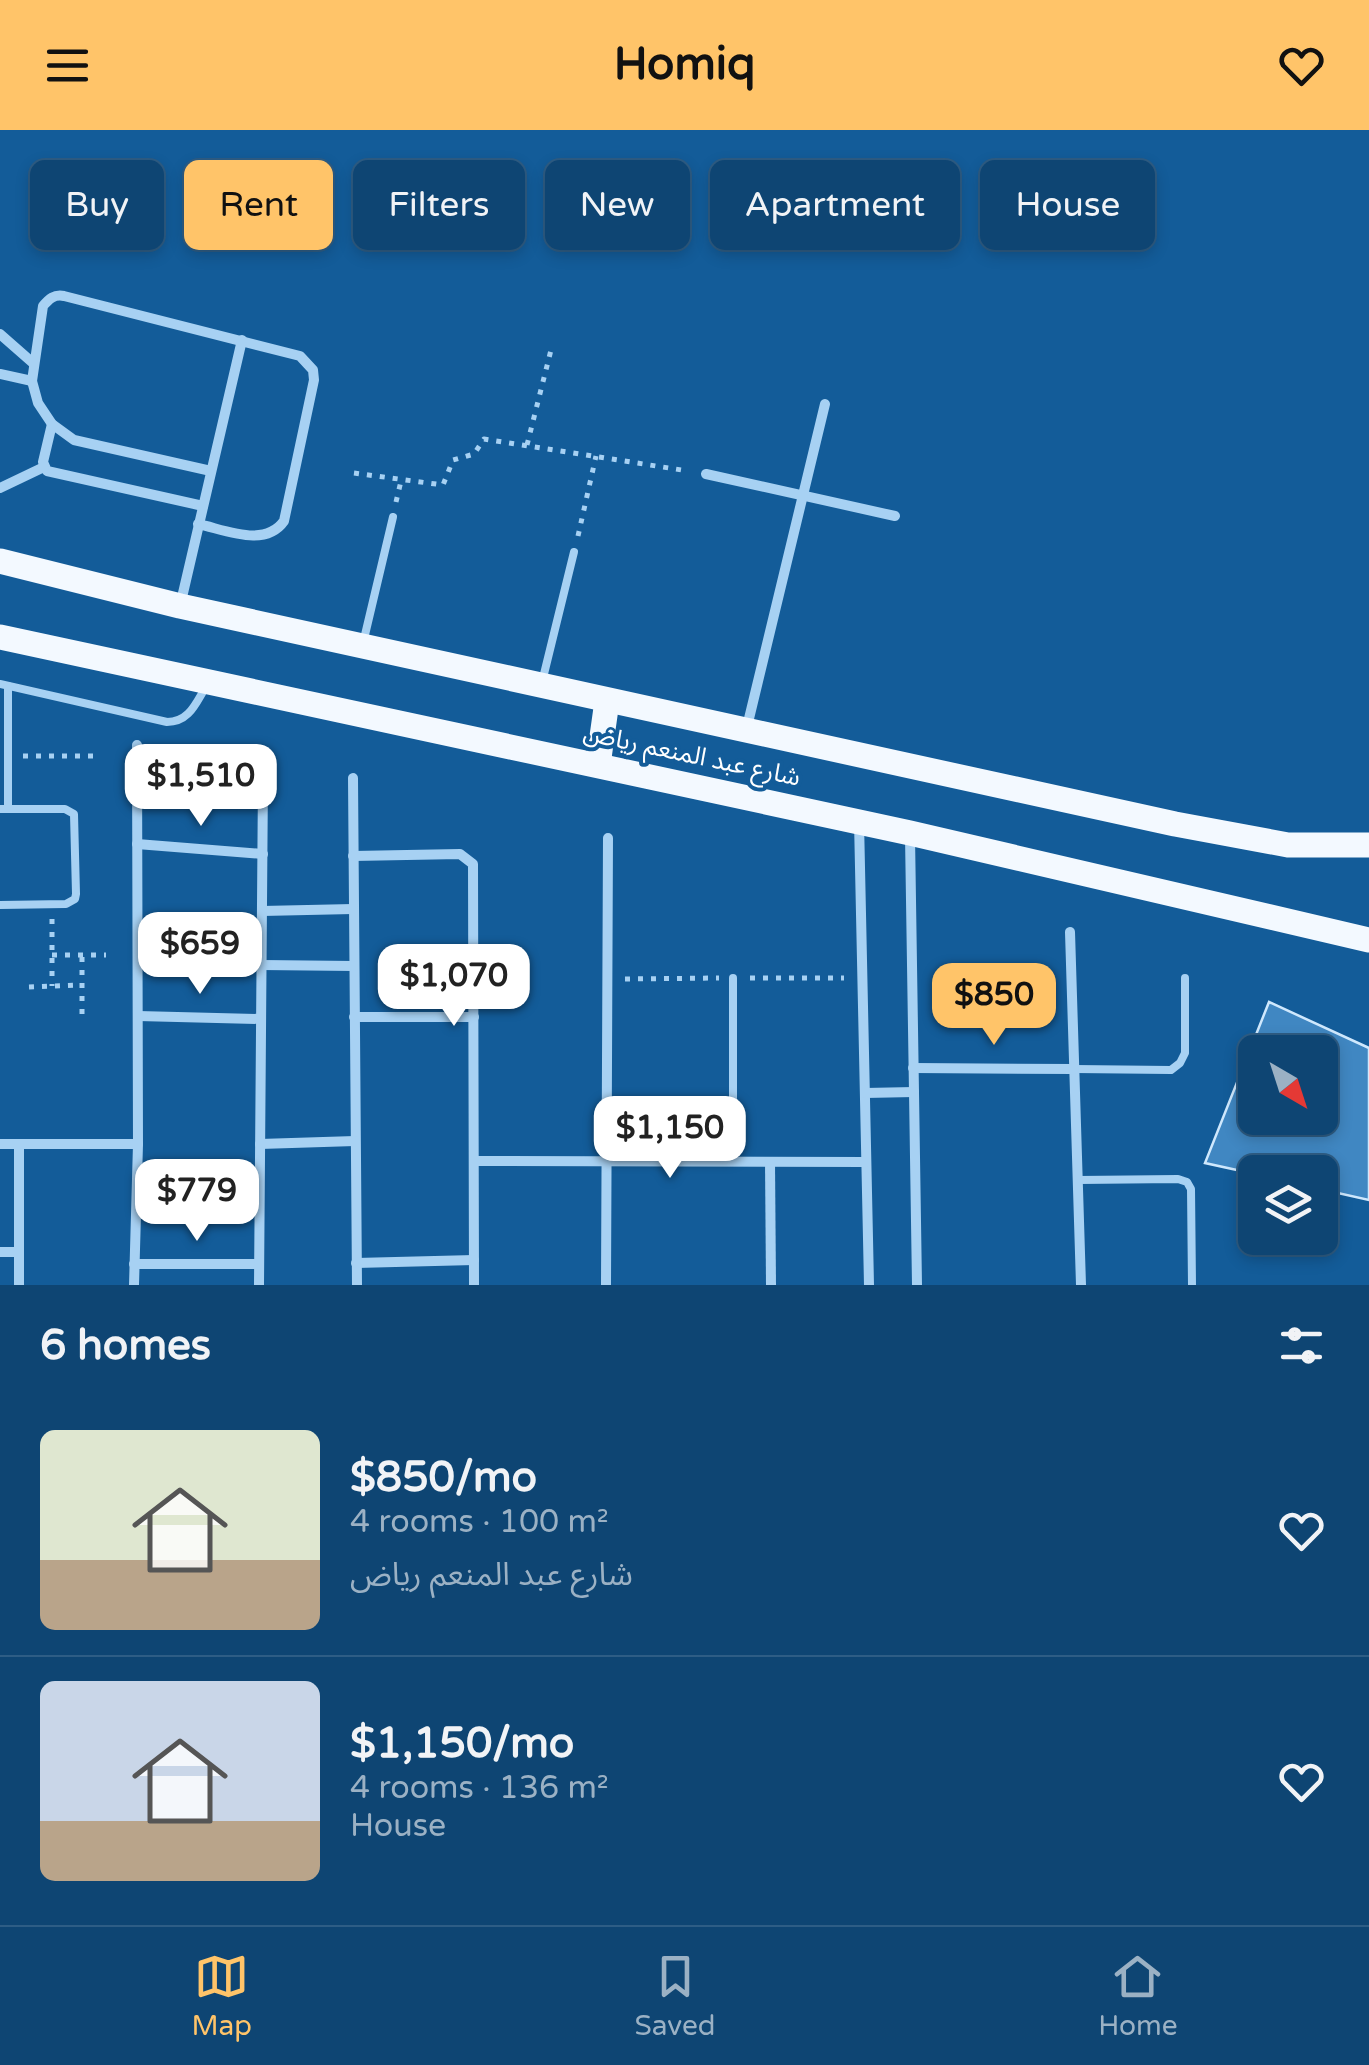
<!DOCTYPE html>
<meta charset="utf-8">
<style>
:root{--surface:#0e4573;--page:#174c78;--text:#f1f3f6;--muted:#9bb1c4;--line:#2e5d85;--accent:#ffc469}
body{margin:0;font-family:"Varela Round","Noto Sans Arabic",sans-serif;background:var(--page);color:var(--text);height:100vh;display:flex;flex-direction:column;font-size:38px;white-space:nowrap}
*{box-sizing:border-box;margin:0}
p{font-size:32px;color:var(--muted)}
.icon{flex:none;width:55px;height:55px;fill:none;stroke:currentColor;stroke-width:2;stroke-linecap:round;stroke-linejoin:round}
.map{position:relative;height:1155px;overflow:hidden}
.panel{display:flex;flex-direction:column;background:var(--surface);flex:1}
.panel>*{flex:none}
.banner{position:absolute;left:30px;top:30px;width:1310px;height:90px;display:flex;gap:20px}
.needle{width:65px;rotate:141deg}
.buttons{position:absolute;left:1238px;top:905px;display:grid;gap:20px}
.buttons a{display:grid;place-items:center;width:100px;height:100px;border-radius:15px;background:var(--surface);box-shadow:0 5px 15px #0003,0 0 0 2px var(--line);font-size:50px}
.price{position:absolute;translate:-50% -85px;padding:0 22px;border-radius:20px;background:#fff;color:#222;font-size:32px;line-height:65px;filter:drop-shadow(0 2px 5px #0008)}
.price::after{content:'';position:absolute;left:50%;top:60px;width:30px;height:22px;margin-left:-15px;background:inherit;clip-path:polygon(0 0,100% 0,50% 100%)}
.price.selected{background:var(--accent);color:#111}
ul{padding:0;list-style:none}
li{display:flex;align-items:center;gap:30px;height:250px;padding:0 40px}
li+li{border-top:2px solid var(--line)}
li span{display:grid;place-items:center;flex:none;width:280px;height:200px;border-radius:15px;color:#555}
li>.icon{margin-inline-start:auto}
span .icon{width:120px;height:120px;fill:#fffc;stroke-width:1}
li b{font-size:42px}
h2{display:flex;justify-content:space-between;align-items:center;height:120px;padding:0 40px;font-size:42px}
.chip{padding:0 35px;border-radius:15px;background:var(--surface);box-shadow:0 5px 15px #0003,0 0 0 2px var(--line);font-size:35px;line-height:90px}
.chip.selected{background:var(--accent);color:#111}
header{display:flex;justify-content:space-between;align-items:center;height:130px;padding:0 40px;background:var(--accent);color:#111;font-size:45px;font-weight:700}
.tabs{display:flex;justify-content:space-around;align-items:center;height:140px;border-top:2px solid var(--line);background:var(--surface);font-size:28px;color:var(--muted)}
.tabs a{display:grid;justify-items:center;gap:5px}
.tabs .selected{color:var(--accent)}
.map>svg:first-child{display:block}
.building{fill:#4087c2;stroke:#cfe8fd;stroke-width:2.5;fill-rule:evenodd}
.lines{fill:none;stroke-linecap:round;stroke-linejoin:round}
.path{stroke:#a7d1f3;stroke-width:5;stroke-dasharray:5 8;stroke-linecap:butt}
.service{stroke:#a7d1f3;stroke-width:8}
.minor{stroke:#a7d1f3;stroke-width:10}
.primary{stroke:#f3f9ff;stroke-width:25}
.labels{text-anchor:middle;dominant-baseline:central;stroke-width:8;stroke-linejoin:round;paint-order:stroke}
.street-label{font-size:25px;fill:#fff;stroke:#135c99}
</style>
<header><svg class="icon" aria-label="menu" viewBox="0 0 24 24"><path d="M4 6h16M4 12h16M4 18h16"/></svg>Homiq<svg class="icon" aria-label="heart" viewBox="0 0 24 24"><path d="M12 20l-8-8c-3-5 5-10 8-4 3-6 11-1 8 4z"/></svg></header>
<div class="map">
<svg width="1369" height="1155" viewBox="0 0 1369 1155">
<rect width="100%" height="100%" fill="#135c99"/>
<path class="building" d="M1269,872L1369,918V1070L1320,1059V1042L1255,1044L1205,1033ZM1255,922H1320V988H1255Z"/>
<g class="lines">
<g class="path">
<polyline points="527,315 552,216"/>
<polyline points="354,343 443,355 453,330 474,324 484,309 688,341"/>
<polyline points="396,372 401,351"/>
<polyline points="578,406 596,326"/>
<polyline points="23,626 95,626"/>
<polyline points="52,789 52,856"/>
<polyline points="52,825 106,825"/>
<polyline points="750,848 844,848"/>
<polyline points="625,849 719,848"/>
<polyline points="29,857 81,855"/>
<polyline points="82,884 82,825"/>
</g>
<g class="service">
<polyline points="364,509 393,387"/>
<polyline points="543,548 574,422"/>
<path d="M0,554L167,592C190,592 196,572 207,555"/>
<polyline points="8,556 8,679"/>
<polyline points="0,679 65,679 74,684 76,764 75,769 66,774 0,775"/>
<polyline points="733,848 733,1031"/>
<polyline points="1074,939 1171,940 1180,933 1185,923 1185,848"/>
<polyline points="1078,1050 1178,1049 1187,1052 1191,1059 1192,1155"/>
</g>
<g class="minor">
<polyline points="0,204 33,233"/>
<polyline points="0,244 32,251"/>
<polyline points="52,294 43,332 47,341 203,376"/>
<polyline points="706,344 895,386"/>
<polyline points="0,358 44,337"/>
<path d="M198,394C226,400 265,418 284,391L314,250L313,240L300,226L64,166C54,164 49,169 43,176L32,251L38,273L52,294L74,310L211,341"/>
<polyline points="180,476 242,210"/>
<polyline points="746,601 825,274"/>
<polyline points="353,648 357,1155"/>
<polyline points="859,691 869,1155"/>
<polyline points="910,706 917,1155"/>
<polyline points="137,714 263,724"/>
<polyline points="353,726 460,724 473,734 474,1155"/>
<polyline points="262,781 353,779"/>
<polyline points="1070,802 1081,1155"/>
<polyline points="261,835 354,836"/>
<polyline points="138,886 261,889"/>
<polyline points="354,887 474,887"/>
<polyline points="913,938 1074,939"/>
<polyline points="865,963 914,962"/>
<polyline points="0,1014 138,1014"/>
<polyline points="260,1014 355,1011"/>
<polyline points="474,1031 866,1032"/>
<polyline points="770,1032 771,1155"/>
<polyline points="0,1122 19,1122"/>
<polyline points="356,1133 474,1130"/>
<polyline points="134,1134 259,1134"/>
<polyline points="19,1155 19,1015"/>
<polyline points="134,1155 138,1014 137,615"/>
<polyline points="259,1155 263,647"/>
<polyline points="606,1155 608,708"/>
</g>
<g class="primary">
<polyline points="0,431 180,476 1175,694 1288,715 1369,715"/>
<polyline points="0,507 910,703 1369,810"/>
<polyline points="598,635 607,571"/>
</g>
</g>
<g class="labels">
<g class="street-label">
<text transform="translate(692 625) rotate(12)">شارع عبد المنعم رياض</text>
</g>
</g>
</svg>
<div class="buttons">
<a><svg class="needle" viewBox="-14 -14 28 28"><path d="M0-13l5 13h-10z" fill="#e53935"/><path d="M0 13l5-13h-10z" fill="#9bb1c4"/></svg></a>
<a><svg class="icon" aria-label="layers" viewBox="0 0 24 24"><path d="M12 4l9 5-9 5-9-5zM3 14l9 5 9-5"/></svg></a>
</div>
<b class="price" style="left:201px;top:699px">$1,510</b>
<b class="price" style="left:200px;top:867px">$659</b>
<b class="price" style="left:454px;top:899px">$1,070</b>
<b class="price selected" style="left:994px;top:918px">$850</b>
<b class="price" style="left:670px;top:1051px">$1,150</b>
<b class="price" style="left:197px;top:1114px">$779</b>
<div class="banner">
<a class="chip">Buy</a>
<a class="chip selected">Rent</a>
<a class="chip">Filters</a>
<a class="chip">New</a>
<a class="chip">Apartment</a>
<a class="chip">House</a>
</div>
</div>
<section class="panel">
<h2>6 homes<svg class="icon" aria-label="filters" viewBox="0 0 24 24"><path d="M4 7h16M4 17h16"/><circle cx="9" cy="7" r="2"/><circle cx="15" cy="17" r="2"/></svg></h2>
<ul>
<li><span style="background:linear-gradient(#dfe7d0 65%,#b9a48a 0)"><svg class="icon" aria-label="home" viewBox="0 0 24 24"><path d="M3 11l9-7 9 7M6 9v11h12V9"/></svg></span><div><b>$850/mo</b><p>4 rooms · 100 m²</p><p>شارع عبد المنعم رياض</p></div><svg class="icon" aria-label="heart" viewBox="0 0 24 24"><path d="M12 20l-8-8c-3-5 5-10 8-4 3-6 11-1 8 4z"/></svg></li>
<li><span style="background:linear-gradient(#c9d6e8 70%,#b9a48a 0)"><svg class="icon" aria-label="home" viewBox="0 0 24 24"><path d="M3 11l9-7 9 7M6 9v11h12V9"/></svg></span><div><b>$1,150/mo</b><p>4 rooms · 136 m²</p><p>House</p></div><svg class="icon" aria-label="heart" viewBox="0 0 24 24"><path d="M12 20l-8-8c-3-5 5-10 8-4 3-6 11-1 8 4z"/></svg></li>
</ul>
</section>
<nav class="tabs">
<a class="selected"><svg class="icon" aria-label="map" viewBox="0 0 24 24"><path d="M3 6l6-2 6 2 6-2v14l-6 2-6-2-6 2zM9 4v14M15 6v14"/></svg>Map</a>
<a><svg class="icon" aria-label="saved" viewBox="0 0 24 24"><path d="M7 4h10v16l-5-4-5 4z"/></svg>Saved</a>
<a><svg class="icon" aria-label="home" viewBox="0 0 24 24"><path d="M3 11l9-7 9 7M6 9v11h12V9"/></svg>Home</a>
</nav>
